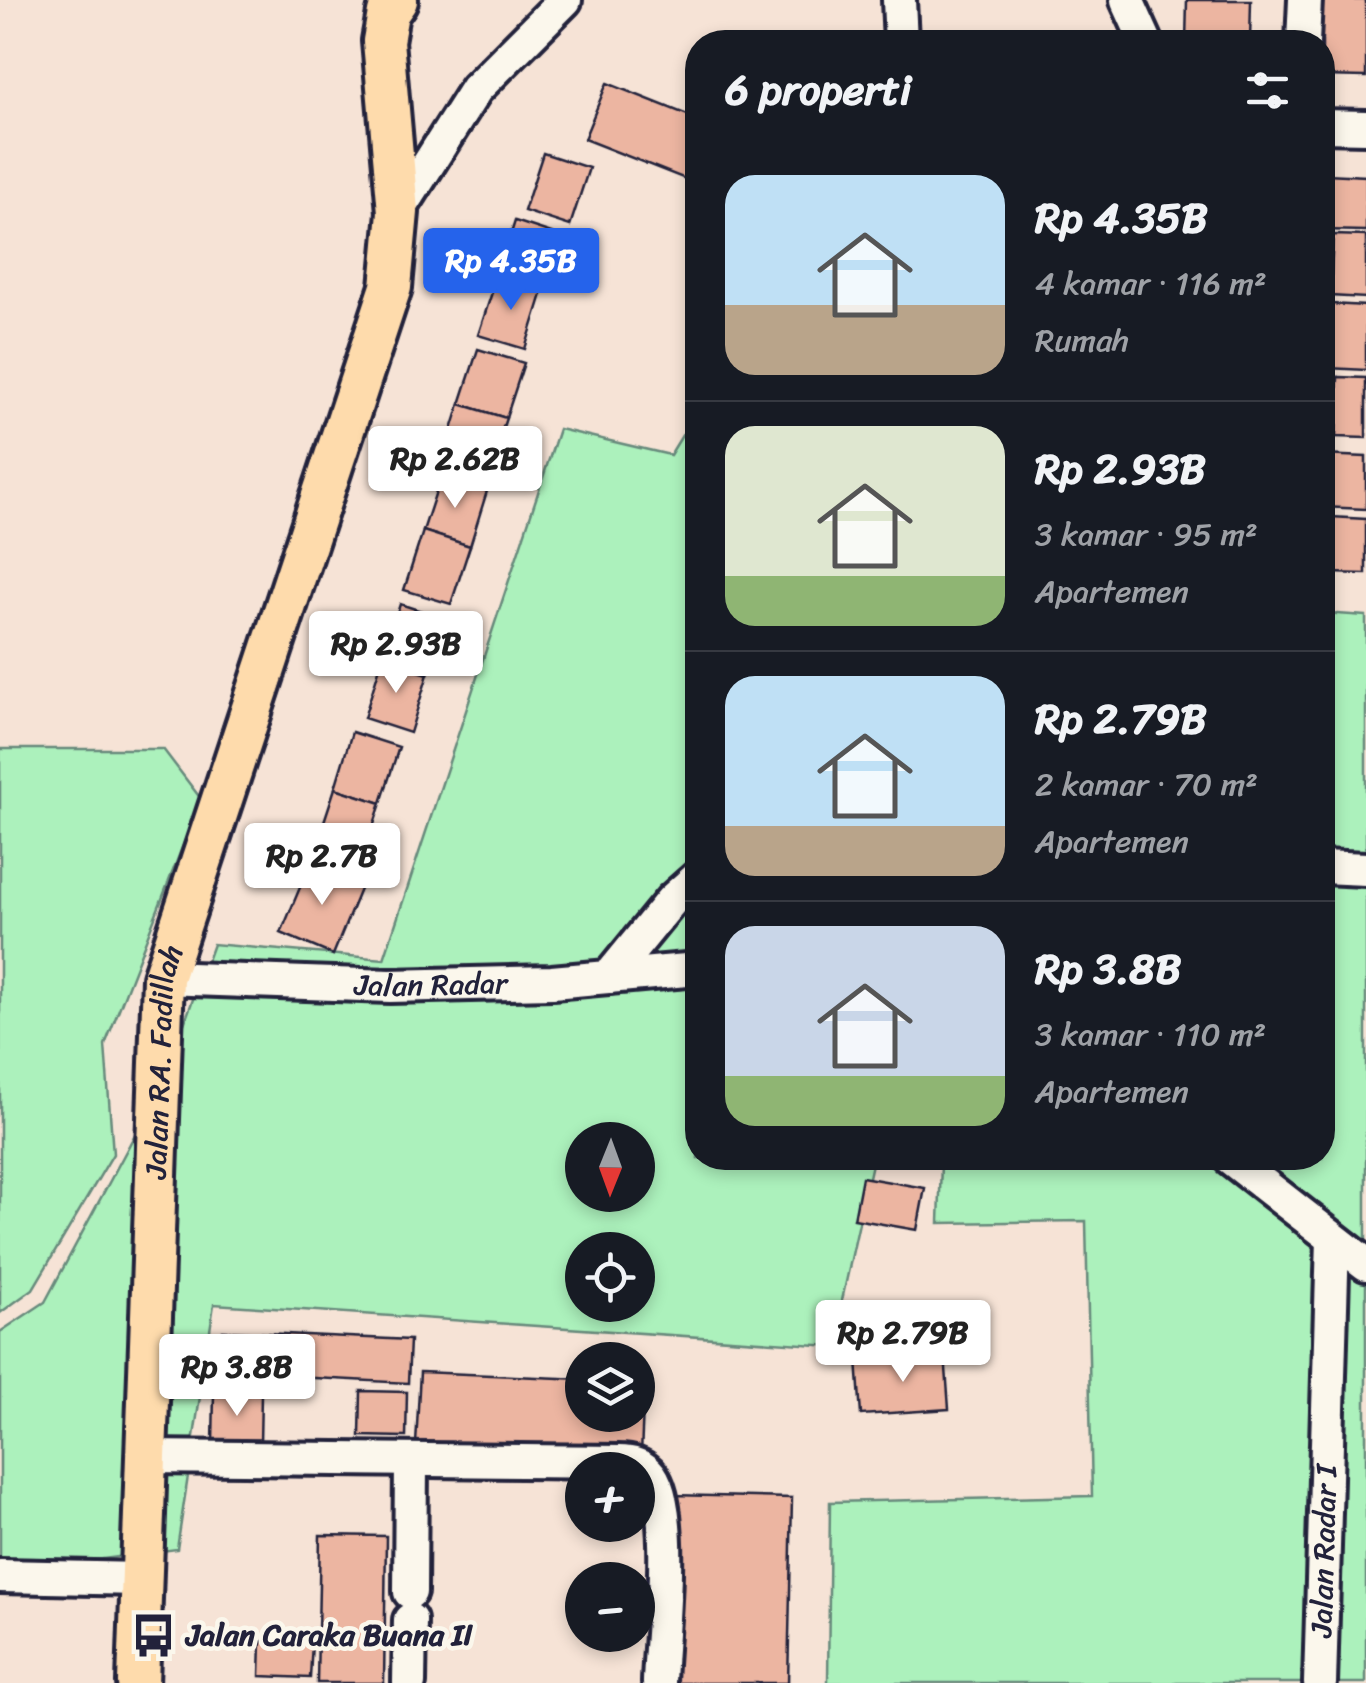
<!DOCTYPE html>
<html lang="id">
<meta charset="utf-8">
<style>
:root{--surface:#171b24;--page:#242831;--text:#f1f3f6;--muted:#9ea1a6;--line:#363941;--accent:#2563eb}
body{margin:0;font-family:Sriracha,sans-serif;background:var(--page);color:var(--text);height:100vh;display:flex;flex-direction:column;font-size:38px;white-space:nowrap}
*{box-sizing:border-box;margin:0}
p{font-size:32px;color:var(--muted)}
.icon{flex:none;width:55px;height:55px;fill:none;stroke:currentColor;stroke-width:2;stroke-linecap:round;stroke-linejoin:round}
.map{position:relative;flex:1;overflow:hidden}
.panel{position:absolute;left:685px;top:30px;width:650px;height:1140px;display:flex;flex-direction:column;background:var(--surface);border-radius:40px;box-shadow:0 5px 15px #0003}
.panel>*{flex:none}
.needle{width:65px;rotate:181deg}
.controls{position:absolute;left:565px;top:1122px;display:grid;gap:20px}
.controls a{display:grid;place-items:center;width:90px;height:90px;border-radius:50%;background:var(--surface);box-shadow:0 5px 15px #0003;font-size:50px}
.price{position:absolute;translate:-50% -85px;padding:0 22px;border-radius:10px;background:#fff;color:#222;font-size:32px;line-height:65px;filter:drop-shadow(0 2px 5px #0008)}
.price::after{content:'';position:absolute;left:50%;top:60px;width:30px;height:22px;margin-left:-15px;background:inherit;clip-path:polygon(0 0,100% 0,50% 100%)}
.price.selected{background:var(--accent);color:#fff}
ul{padding:0;list-style:none}
li{display:flex;align-items:center;gap:30px;height:250px;padding:0 40px}
li+li{border-top:2px solid var(--line)}
li span{display:grid;place-items:center;flex:none;width:280px;height:200px;border-radius:30px;color:#555}
li>.icon{margin-inline-start:auto}
span .icon{width:120px;height:120px;fill:#fffc;stroke-width:1}
li b{font-size:42px}
h2{display:flex;justify-content:space-between;align-items:center;height:120px;padding:0 40px;font-size:42px}
.map>svg:first-child{display:block}
.green{fill:#acf1bc;stroke:#678a7c;stroke-width:2.5;fill-rule:evenodd}
.building{fill:#ecb5a1;stroke:#22223b;stroke-width:2.5}
.lines{fill:none;stroke-linecap:round;stroke-linejoin:round}
.minor-casing{stroke:#22223b;stroke-width:40}
.major-casing{stroke:#22223b;stroke-width:48}
.minor{stroke:#fbf7ec;stroke-width:32}
.major{stroke:#fedbac;stroke-width:40}
.labels{text-anchor:middle;dominant-baseline:central;stroke-width:9;stroke-linejoin:round;paint-order:stroke}
.street-label{font-size:30px;fill:#22223b;stroke:#fbf7ec}
.poi-label{font-size:30px;font-weight:bold;fill:#22223b;stroke:#fbf7ec;text-anchor:start}
</style>
<div class="map">
<svg width="1366" height="1683" viewBox="0 0 1366 1683">
<rect width="100%" height="100%" fill="#f6e3d6"/>
<filter id="ink" filterUnits="userSpaceOnUse"><feTurbulence type="fractalNoise" baseFrequency=".01" numOctaves="2"/><feDisplacementMap in="SourceGraphic" scale="20" xChannelSelector="R" yChannelSelector="G"/><feConvolveMatrix kernelMatrix="1 2 1 2 8 2 1 2 1" color-interpolation-filters="sRGB"/></filter>
<g filter="url(#ink)">
<g class="green">
<path d="M697,411L698,1158H1322L1323,613L1366,616V1683H828L830,1502L1092,1496L1086,1221L939,1223L941,1163L873,1159L832,1346L214,1304L177,1549L0,1573V1332L45,1302L163,1082L213,944L384,959L559,429L670,455ZM582,1140H638V1195H582ZM582,1250H638V1305H582Z"/>
<polygon points="0,749 163,749 201,799 105,1045 113,1154 33,1289 0,1313"/>
</g>
<g class="building">
<polygon points="1187,0 1251,0 1250,42 1186,42"/>
<polygon points="1309,0 1366,0 1366,77 1322,76 1322,42 1308,42"/>
<polygon points="607,83 698,119 698,184 584,139"/>
<polygon points="543,153 589,168 570,226 524,211"/>
<polygon points="1322,174 1326,174 1323,230 1322,230"/>
<polygon points="1326,174 1366,176 1366,231 1323,230"/>
<polygon points="515,221 561,236 543,291 497,277"/>
<polygon points="1322,234 1333,235 1330,296 1322,296"/>
<polygon points="1333,235 1366,236 1366,298 1330,296"/>
<polygon points="497,277 543,291 525,349 478,335"/>
<polygon points="1322,304 1330,304 1328,368 1322,368"/>
<polygon points="1330,304 1366,306 1366,370 1328,368"/>
<polygon points="478,349 524,363 506,418 460,404"/>
<polygon points="1322,376 1338,377 1336,437 1322,436"/>
<polygon points="1338,377 1366,378 1366,438 1336,437"/>
<polygon points="460,404 506,418 487,477 442,462"/>
<polygon points="1322,455 1366,457 1366,509 1322,507"/>
<polygon points="441,476 487,491 470,546 423,531"/>
<polygon points="1322,517 1331,517 1329,573 1322,572"/>
<polygon points="1331,517 1366,519 1366,574 1329,573"/>
<polygon points="423,531 470,546 451,604 404,590"/>
<polygon points="400,604 446,619 428,674 382,660"/>
<polygon points="382,660 428,674 410,733 364,718"/>
<polygon points="352,732 399,747 381,803 335,788"/>
<polygon points="335,788 381,803 362,861 316,846"/>
<polygon points="311,861 363,882 333,955 281,933"/>
<polygon points="862,1177 925,1188 917,1230 854,1219"/>
<polygon points="942,1307 945,1354 857,1360 854,1313"/>
<polygon points="223,1331 410,1340 408,1383 222,1373"/>
<polygon points="945,1354 949,1409 861,1415 857,1360"/>
<polygon points="420,1372 582,1379 582,1415 638,1415 638,1382 644,1382 641,1455 416,1444"/>
<polygon points="361,1391 407,1392 406,1437 360,1436"/>
<polygon points="214,1393 261,1394 260,1445 213,1444"/>
<polygon points="671,1495 792,1498 788,1683 667,1683"/>
<polygon points="320,1535 386,1536 384,1683 317,1683"/>
<polygon points="261,1641 312,1642 310,1678 260,1676"/>
</g>
<g class="lines">
<defs>
<g id="minor">
<polyline points="899,0 901,42"/>
<polyline points="1127,0 1146,42"/>
<polyline points="1303,42 1305,0"/>
<polyline points="1322,126 1366,127"/>
<polyline points="398,212 476,89 565,0"/>
<polyline points="1322,867 1366,869"/>
<polyline points="609,977 672,900 698,877"/>
<path id="s1" d="M163,978L390,986L552,982L698,969"/>
<polyline points="1230,1158 1366,1264"/>
<path d="M145,1457L619,1462C629,1462 640,1464 648,1472C678,1501 660,1639 659,1683"/>
<polyline points="0,1576 141,1579"/>
<polyline points="410,1592 411,1463"/>
<polyline points="409,1683 410,1620"/>
<path id="s2" d="M1320,1683L1333,1239"/>
</g>
<g id="major">
<path id="s3" d="M138,1683L163,978L391,287L398,212L383,41L388,13L397,0"/>
</g>
</defs>
<use href="#minor" class="minor-casing"/>
<use href="#major" class="major-casing"/>
<use href="#minor" class="minor"/>
<use href="#major" class="major"/>
</g>
</g>
<defs>
<symbol id="bus-bare" viewBox="-9 -9 18 18"><path d="M-5-6H5V4H4V6H2V4H-2V6H-4V4H-5ZM-3.5-4V0h7V-4ZM-3.5 1.2v1.5H-2V1.2ZM2 1.2v1.5H3.5V1.2Z" fill="#22223b" stroke="#fbf7ec" stroke-width="2.5" paint-order="stroke"/></symbol>
</defs>
<g fill-rule="evenodd">
<use href="#bus-bare" x="122" y="1604" width="63" height="63"/>
</g>
<g class="labels">
<g class="street-label">
<text stroke="none"><textPath href="#s1" startOffset="268">Jalan Radar</textPath></text>
<text stroke="none"><textPath href="#s3" startOffset="622">Jalan RA. Fadillah</textPath></text>
<text stroke="none"><textPath href="#s2" startOffset="132">Jalan Radar I</textPath></text>
</g>
<g class="poi-label">
<text x="186" y="1635">Jalan Caraka Buana II</text>
</g>
</g>
</svg>
<div class="controls">
<a><svg class="needle" viewBox="-14 -14 28 28"><path d="M0-13l5 13h-10z" fill="#e53935"/><path d="M0 13l5-13h-10z" fill="#9ea1a6"/></svg></a>
<a><svg class="icon" aria-label="locate" viewBox="0 0 24 24"><circle cx="12" cy="12" r="6"/><path d="M12 2v4M12 18v4M2 12h4M18 12h4"/></svg></a>
<a><svg class="icon" aria-label="layers" viewBox="0 0 24 24"><path d="M12 4l9 5-9 5-9-5zM3 14l9 5 9-5"/></svg></a>
<a>+</a>
<a>−</a>
</div>
<b class="price selected" style="left:511px;top:313px">Rp 4.35B</b>
<b class="price" style="left:455px;top:511px">Rp 2.62B</b>
<b class="price" style="left:396px;top:696px">Rp 2.93B</b>
<b class="price" style="left:322px;top:908px">Rp 2.7B</b>
<b class="price" style="left:903px;top:1385px">Rp 2.79B</b>
<b class="price" style="left:237px;top:1419px">Rp 3.8B</b>
<section class="panel">
<h2>6 properti<svg class="icon" aria-label="filters" viewBox="0 0 24 24"><path d="M4 7h16M4 17h16"/><circle cx="9" cy="7" r="2"/><circle cx="15" cy="17" r="2"/></svg></h2>
<ul>
<li><span style="background:linear-gradient(#bfe0f5 65%,#b9a48a 0)"><svg class="icon" aria-label="home" viewBox="0 0 24 24"><path d="M3 11l9-7 9 7M6 9v11h12V9"/></svg></span><div><b>Rp 4.35B</b><p>4 kamar · 116 m²</p><p>Rumah</p></div></li>
<li><span style="background:linear-gradient(#dfe7d0 75%,#8fb573 0)"><svg class="icon" aria-label="home" viewBox="0 0 24 24"><path d="M3 11l9-7 9 7M6 9v11h12V9"/></svg></span><div><b>Rp 2.93B</b><p>3 kamar · 95 m²</p><p>Apartemen</p></div></li>
<li><span style="background:linear-gradient(#bfe0f5 75%,#b9a48a 0)"><svg class="icon" aria-label="home" viewBox="0 0 24 24"><path d="M3 11l9-7 9 7M6 9v11h12V9"/></svg></span><div><b>Rp 2.79B</b><p>2 kamar · 70 m²</p><p>Apartemen</p></div></li>
<li><span style="background:linear-gradient(#c9d6e8 75%,#8fb573 0)"><svg class="icon" aria-label="home" viewBox="0 0 24 24"><path d="M3 11l9-7 9 7M6 9v11h12V9"/></svg></span><div><b>Rp 3.8B</b><p>3 kamar · 110 m²</p><p>Apartemen</p></div></li>
</ul>
</section>
</div>
